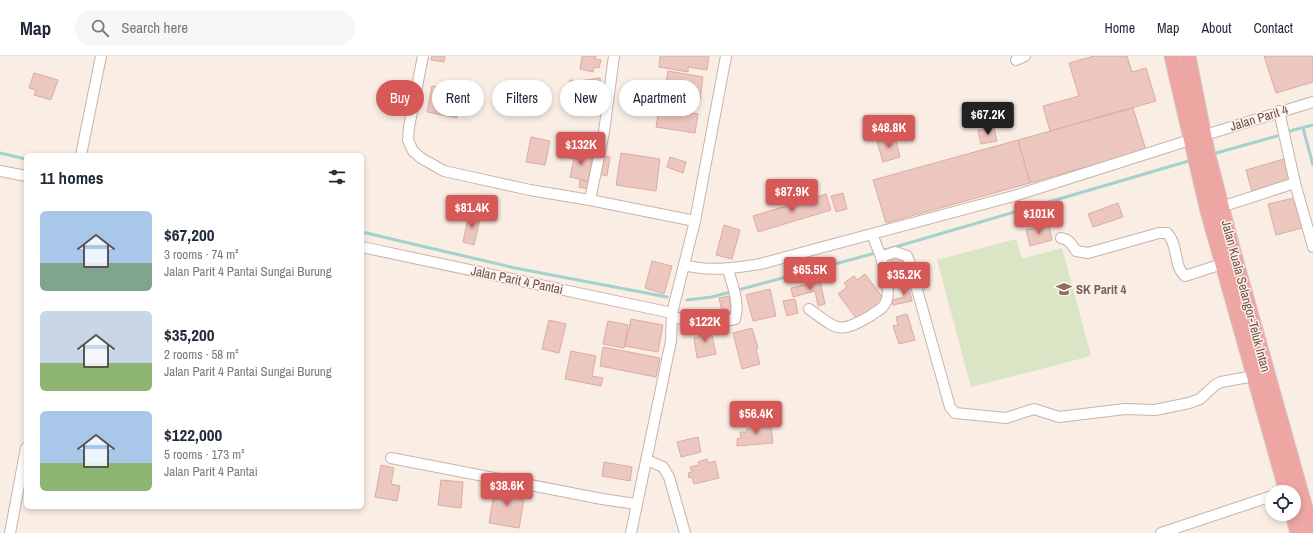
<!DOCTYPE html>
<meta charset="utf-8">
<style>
:root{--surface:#fff;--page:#f6f6f7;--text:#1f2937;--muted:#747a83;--line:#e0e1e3;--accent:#d65957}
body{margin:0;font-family:"Archivo Narrow",sans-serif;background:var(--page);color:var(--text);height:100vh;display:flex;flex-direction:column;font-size:15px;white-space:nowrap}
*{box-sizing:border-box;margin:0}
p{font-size:13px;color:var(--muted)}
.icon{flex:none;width:22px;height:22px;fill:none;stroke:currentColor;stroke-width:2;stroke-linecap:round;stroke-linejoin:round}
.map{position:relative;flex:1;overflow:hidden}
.side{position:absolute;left:24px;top:97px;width:340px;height:356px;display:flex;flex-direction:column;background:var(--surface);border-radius:6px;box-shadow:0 2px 6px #0003}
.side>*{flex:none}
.top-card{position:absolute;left:376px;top:24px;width:380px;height:36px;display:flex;gap:8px}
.tools{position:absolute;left:1265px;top:429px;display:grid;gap:8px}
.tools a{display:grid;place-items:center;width:36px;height:36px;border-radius:50%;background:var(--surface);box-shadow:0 2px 6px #0003;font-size:20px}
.price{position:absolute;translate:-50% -34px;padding:0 9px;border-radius:4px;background:var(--accent);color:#fff;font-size:13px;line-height:26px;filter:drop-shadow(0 1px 2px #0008)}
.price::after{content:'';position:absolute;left:50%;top:24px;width:12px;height:9px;margin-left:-6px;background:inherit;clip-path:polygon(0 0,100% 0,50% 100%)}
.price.on{background:#222;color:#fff}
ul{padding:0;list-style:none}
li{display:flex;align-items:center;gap:12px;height:100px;padding:0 16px}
li span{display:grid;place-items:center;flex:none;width:112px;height:80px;border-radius:6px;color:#555}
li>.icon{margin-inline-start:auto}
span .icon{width:48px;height:48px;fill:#fffc;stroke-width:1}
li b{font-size:17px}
h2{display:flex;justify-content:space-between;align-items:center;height:48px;padding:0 16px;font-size:17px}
.tag{padding:0 14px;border-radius:18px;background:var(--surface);box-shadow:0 2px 6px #0003;font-size:14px;line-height:36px}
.tag.on{background:var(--accent);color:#fff}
header{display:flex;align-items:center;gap:24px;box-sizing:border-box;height:56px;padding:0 20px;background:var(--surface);border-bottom:1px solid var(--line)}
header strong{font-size:19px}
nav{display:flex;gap:22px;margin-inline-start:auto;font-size:14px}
.search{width:280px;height:36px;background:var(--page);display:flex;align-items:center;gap:10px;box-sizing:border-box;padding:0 14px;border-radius:22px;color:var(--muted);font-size:15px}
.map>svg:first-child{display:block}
.green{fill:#d9e5c5}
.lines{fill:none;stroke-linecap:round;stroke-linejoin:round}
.stream{stroke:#a3d1cf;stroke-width:3}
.building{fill:#ecc7bf;stroke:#dcaca1}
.minor-casing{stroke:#c9b3ac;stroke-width:12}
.highway-casing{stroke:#d4cbca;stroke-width:17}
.minor{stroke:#fff;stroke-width:10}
.highway{stroke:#eda6a2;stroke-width:15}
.labels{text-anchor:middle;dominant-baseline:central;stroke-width:3;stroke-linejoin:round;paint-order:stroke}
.street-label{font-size:13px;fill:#6f524d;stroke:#fdf1ea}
.education-label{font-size:13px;font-weight:bold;fill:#785e54;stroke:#fdf1ea;text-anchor:start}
</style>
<header>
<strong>Map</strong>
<div class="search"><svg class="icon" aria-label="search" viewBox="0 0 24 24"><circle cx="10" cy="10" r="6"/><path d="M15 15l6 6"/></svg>Search here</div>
<nav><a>Home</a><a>Map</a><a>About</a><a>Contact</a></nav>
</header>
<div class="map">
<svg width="1313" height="477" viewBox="0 0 1313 477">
<rect width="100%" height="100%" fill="#f9ede4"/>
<polygon class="green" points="1016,183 1022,203 1062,192 1091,300 971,331 937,204"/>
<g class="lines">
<g class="stream">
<polyline points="1303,72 1313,109"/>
<polyline points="1290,75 1313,69"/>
<polyline points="0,97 26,103"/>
<polyline points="1213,98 1277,80"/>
<polyline points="362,176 515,212 667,241"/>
<polyline points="687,244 712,241 868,199 1192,104"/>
</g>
</g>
<g class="building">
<polygon points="432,0 445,0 444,6 431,4"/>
<polygon points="582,0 596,0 595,3 601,4 599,12 594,11 593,16 580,13"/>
<polygon points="660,0 709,0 707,14 688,11 688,16 659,11"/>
<polygon points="1094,0 1127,0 1132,16 1146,12 1156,45 1050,75 1043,50 1079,40 1069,7"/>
<polygon points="1264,0 1313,0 1313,26 1276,37"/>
<polygon points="668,15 703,21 700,44 667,39 669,28 666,27"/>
<polygon points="34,17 58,24 51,44 34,39 36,34 29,32"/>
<polygon points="600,22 601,33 581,35 580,25"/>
<polygon points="570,24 578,25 576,40 567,38"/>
<polygon points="432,30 462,36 457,62 427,56"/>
<polygon points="659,52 698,58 695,77 656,71"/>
<polygon points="1133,52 1146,94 1030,127 1018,84"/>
<polygon points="994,71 997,85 981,88 978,74"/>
<polygon points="531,81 550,85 545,109 526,106"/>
<polygon points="895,81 900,101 883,106 877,86"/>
<polygon points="1018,84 1030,127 886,167 873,124"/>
<polygon points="571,95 593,99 588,125 570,121 574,103 569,102"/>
<polygon points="621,97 660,103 656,135 616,129"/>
<polygon points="602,100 610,101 607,120 599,118"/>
<polygon points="670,101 686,106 683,117 667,111"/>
<polygon points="1284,103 1290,124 1252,135 1246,114"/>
<polygon points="580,124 589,126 588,133 579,131"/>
<polygon points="843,137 847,153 836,156 831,140"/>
<polygon points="826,138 831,154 758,176 753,160"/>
<polygon points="1294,142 1302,172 1276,179 1268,148"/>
<polygon points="1118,147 1123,161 1093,171 1088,158"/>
<polygon points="469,157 481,159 474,189 463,186"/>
<polygon points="724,169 740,174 732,203 716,199"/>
<polygon points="1049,169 1052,184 1030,190 1026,174"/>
<polygon points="903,200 909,226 897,229 890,203"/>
<polygon points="652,205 672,210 664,238 645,232"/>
<polygon points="865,218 886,246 859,266 838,238 847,231 844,227 854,220 857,224"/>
<polygon points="820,225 825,248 818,250 815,235 793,241 791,232"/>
<polygon points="908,228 912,245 893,249 892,244 904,241 901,229"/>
<polygon points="770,233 776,260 753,265 746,239"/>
<polygon points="729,240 732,259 723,261 719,242"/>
<polygon points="795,243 798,257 787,260 783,245"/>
<polygon points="907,258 915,284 899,288 893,270 898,269 896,261"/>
<polygon points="631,263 663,269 658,296 625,290"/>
<polygon points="549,264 566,268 559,297 542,293"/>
<polygon points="608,265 628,269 624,292 603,288"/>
<polygon points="710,270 716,298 697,302 694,282 699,281 697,272"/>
<polygon points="752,272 758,292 756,293 760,308 742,313 733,277"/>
<polygon points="603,291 660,302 656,321 600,310"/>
<polygon points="571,295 596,300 592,320 603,322 601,330 565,323"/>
<polygon points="764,364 764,370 771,369 773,387 737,390 737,383 741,382 740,376 747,376 747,373 750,373 750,365"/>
<polygon points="698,381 701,396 681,401 677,386"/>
<polygon points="707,403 708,407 715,405 719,422 694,428 692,421 689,422 688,417 692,416 690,411 699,409 698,406"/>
<polygon points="604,406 632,411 630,425 602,420"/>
<polygon points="381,409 394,412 391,428 400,430 397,445 375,441"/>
<polygon points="441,424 463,426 461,452 438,449"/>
<polygon points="501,427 510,429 509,434 525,437 519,472 489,467 495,432 500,433"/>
</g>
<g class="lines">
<defs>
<g id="minor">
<polyline points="423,0 409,71 408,84 413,95 421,102 444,115 530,134 590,144 695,165"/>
<polyline points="1016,4 1025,0"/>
<polyline points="1279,55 1295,127 1313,191"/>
<polyline points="1205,79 1313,46"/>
<polyline points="81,99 101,0"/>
<polyline points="0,115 26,120"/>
<polyline points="590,144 604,76 614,0"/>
<polyline points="1221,151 1295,127"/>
<polyline points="872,178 881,201 895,196 907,200 909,205 950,351 955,357 1006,362 1034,353 1059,361 1125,353 1155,354 1189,347 1200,343 1215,329 1221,326 1254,320"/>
<path d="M1061,182C1069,183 1072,189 1076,195L1088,197L1159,177H1167C1179,189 1173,210 1185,220L1222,208"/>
<polyline points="362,191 672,257"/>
<path d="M684,209C710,216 734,212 760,208L1017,139L1190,84"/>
<path d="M809,253C837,273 838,279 870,260C877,255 885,252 887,243C890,230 884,214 881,201"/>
<path d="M672,262L730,264L735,263C740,246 732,229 728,213"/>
<polyline points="391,402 602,443 636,448"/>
<polyline points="647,404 663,411 669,421 685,477"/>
<polyline points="10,477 26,392"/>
<polyline points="631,477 671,285 672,257 695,165 726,0"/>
<polyline points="1161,477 1272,440"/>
</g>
<g id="highway">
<polyline points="1172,0 1208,155 1287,436"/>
<polyline points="1188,0 1207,96 1232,192 1312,477"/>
<polyline points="1293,458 1298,477"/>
</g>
</defs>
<use href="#minor" class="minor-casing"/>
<use href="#highway" class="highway-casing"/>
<use href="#minor" class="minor"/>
<use href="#highway" class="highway"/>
</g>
<defs>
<symbol id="school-bare" viewBox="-9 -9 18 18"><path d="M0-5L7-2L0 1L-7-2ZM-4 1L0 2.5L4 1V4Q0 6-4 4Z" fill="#8d6e63" stroke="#fdf1ea" stroke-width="2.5" paint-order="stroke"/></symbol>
</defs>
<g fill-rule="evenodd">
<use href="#school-bare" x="1053" y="222" width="22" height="22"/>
</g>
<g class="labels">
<g class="street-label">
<text transform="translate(1259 62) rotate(-17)">Jalan Parit 4</text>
<text transform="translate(517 224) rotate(12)">Jalan Parit 4 Pantai</text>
<text transform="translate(1246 240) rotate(75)">Jalan Kuala Selangor-Teluk Intan</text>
</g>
<g class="education-label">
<text x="1076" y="233">SK Parit 4</text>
</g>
</g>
</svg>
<div class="tools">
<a><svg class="icon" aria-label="locate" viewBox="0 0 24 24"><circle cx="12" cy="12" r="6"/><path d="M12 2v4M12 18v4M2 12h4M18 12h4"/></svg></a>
</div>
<b class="price on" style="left:988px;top:80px">$67.2K</b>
<b class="price" style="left:889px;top:93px">$48.8K</b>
<b class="price" style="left:581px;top:110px">$132K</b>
<b class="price" style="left:792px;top:157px">$87.9K</b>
<b class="price" style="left:472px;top:173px">$81.4K</b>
<b class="price" style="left:1039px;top:179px">$101K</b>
<b class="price" style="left:810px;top:235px">$65.5K</b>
<b class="price" style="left:904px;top:240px">$35.2K</b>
<b class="price" style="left:705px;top:287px">$122K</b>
<b class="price" style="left:756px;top:379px">$56.4K</b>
<b class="price" style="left:507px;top:451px">$38.6K</b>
<div class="top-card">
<a class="tag on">Buy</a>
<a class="tag">Rent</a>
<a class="tag">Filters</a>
<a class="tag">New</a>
<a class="tag">Apartment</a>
</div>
<section class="side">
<h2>11 homes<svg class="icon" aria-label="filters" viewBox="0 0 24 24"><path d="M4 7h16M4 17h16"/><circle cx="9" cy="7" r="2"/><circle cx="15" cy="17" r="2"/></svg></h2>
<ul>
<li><span style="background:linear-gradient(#a9c7e8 65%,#7fa58c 0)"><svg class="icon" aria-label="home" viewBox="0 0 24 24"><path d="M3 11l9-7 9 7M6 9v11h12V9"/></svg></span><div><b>$67,200</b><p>3 rooms · 74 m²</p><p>Jalan Parit 4 Pantai Sungai Burung</p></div></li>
<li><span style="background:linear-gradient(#c9d6e8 65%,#8fb573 0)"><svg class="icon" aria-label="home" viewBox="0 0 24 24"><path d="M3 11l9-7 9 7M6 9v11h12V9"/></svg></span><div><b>$35,200</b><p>2 rooms · 58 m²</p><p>Jalan Parit 4 Pantai Sungai Burung</p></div></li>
<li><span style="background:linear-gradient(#a9c7e8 65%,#8fb573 0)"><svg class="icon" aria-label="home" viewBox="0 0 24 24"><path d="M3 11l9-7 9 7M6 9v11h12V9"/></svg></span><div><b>$122,000</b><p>5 rooms · 173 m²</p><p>Jalan Parit 4 Pantai</p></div></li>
</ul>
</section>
</div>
